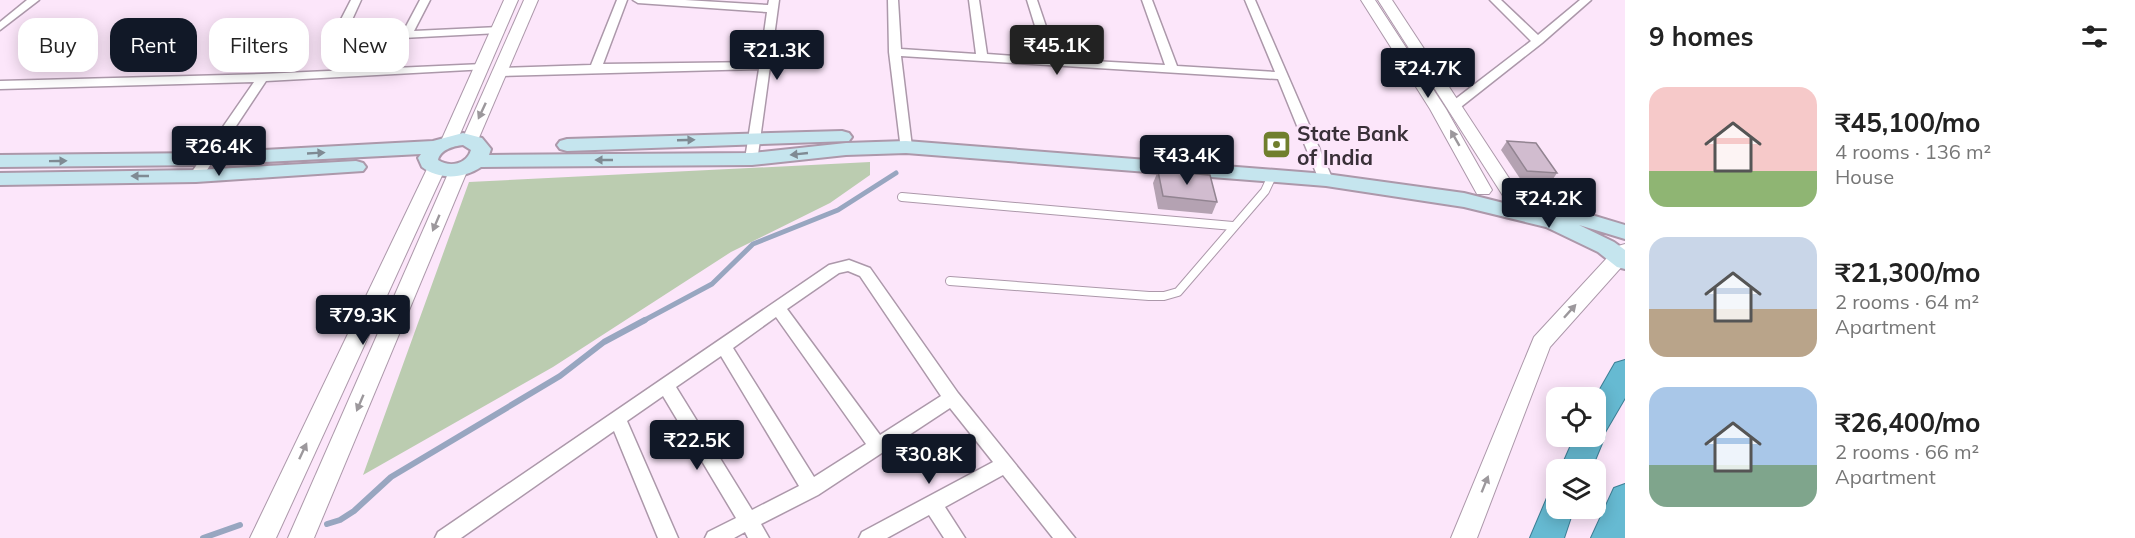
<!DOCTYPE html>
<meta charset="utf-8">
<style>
:root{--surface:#fff;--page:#f6f6f6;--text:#222;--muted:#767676;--accent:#111827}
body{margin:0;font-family:Mulish,sans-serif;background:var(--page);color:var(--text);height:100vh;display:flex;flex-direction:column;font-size:22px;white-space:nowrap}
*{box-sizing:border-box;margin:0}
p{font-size:20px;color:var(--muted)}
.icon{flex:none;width:33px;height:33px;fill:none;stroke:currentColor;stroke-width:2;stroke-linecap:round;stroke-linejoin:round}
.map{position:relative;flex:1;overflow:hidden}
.sheet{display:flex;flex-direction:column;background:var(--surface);width:510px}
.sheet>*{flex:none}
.hud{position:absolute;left:18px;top:18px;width:570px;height:54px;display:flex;gap:12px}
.buttons{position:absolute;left:1546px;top:387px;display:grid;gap:12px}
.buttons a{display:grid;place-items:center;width:60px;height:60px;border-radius:12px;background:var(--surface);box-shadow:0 3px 15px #0003;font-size:30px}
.price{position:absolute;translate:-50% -51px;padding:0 14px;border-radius:6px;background:var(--accent);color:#fff;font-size:20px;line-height:39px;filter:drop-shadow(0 2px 3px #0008)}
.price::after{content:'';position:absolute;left:50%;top:36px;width:18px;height:14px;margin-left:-9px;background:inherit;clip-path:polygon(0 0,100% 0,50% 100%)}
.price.current{background:#222;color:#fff}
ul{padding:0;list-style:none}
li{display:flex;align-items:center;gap:18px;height:150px;padding:0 24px}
li span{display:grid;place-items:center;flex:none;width:168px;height:120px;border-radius:18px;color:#555}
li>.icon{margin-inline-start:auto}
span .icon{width:72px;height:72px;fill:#fffc;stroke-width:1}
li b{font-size:26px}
h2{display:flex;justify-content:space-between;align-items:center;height:72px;padding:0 24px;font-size:26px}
.chip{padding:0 21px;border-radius:18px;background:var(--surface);box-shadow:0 3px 15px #0003;font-size:21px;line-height:54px}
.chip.current{background:var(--accent);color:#fff}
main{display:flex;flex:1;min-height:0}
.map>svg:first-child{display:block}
.green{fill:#bbccb0}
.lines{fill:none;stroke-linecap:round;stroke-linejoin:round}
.stream-far1{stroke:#98a6c0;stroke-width:5}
.stream{stroke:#98a6c0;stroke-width:6}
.service-casing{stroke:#ac98aa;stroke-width:10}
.minor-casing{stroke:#ac98aa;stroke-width:3}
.tertiary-casing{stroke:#ac98aa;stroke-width:2}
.secondary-casing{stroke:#ac98aa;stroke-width:4}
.trunk-casing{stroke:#3d7f95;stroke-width:2}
.service{stroke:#fff;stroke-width:8}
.minor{fill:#fff;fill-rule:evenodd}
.tertiary{fill:#fff;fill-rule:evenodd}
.secondary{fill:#c5e5ee;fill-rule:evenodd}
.trunk{fill:#66bad2;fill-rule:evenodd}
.wall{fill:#b4a2b2}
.building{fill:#d1bccf;stroke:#928491;stroke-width:1.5}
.oneway{fill:#9c989c}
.oneway2{fill:#7f8a93}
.labels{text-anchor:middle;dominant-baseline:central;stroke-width:6;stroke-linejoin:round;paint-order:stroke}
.poi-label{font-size:21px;font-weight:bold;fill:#393038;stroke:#fce6fa;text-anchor:start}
</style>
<main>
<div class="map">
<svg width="1625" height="538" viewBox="0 0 1625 538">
<rect width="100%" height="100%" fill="#fce6fa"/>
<polygon class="green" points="870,162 870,175 830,203 731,252 553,367 363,475 469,182"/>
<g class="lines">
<polyline class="stream-far1" points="643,321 712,284 753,244 838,210 896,173"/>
<g class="stream">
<polyline points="327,524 340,520 354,511 391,477 560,376 604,342 645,320"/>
<polyline points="203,538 240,525"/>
</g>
<defs>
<g id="service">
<polyline points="902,197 1233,226"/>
<polyline points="950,281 1149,296 1164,296 1178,292 1265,191 1272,176"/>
</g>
<g id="minor">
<polygon points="27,0 39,0 0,30 0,22"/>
<polygon points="351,0 361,0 346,33 347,35 403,32 420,0 430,0 414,31 499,27 504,30 499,33 344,41 340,40 334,33"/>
<polygon points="617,0 627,0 603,64 760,62 767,12 638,3 633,0 685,0 768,5 769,0 779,0 757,162 752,163 745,159 759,69 501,76 495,72 501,68 591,65"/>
<polygon points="888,0 898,0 901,49 976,54 969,0 979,0 987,54 1045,58 1027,0 1037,0 1057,59 1165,65 1142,0 1152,0 1177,66 1275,72 1245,0 1255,0 1333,180 1326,184 1319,180 1278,79 901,56 912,147 906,151 901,150 889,52"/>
<polygon points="1490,0 1501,0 1538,35 1580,0 1591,0 1542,43 1457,110 1449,110 1449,104 1531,41"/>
<polygon points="483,64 487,65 487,69 266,81 201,179 196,180 189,176 254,82 0,89 0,81 262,74"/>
<path d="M849,260L870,268L958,393L1075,538H1053L1003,475L945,507L965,538H944L929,515L887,538H859L862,532L993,462L950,408L818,495L761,524L769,538H748L745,532L734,538H705L708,532L736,518L663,396L627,421L678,538H658L614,431L461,538H435L438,532L829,265ZM848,271L860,276L941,396L880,435L787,309L839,273ZM776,317L866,444L814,477L733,348ZM721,356L799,486L752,510L676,387Z"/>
</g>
<g id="tertiary">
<polygon points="504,0 518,0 457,141 455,145 443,145 441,141"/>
<polygon points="524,0 538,0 478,140 470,145 464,144 462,140"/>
<polygon points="1361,0 1375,0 1446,109 1492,190 1489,194 1477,194 1430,109"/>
<polygon points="1378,0 1392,0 1522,198 1519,202 1507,202"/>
<polygon points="436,164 442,165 445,169 276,538 250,538 427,169 430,165"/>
<polygon points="459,164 465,165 468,169 314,538 288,538 450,169 453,165"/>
<polygon points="1625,244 1625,263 1550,347 1477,538 1451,538 1534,337 1618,246"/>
</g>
<g id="secondary">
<polygon points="842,131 849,133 852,137 849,141 567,151 560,149 557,145 560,141 567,139"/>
<path d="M463,133L482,138L491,149L489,155L752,153L846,143L906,141L1326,174L1464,193L1555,216L1558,209L1565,207L1625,225V239L1579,225L1614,242L1625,250V269L1617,267L1598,252L1546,227L1464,207L1326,186L906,153L846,155L752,165L481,167C463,179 439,180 422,167L418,158L421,154L208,165L0,167V155L208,153L433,141ZM463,145L471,150C467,164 450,168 438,160C440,150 453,146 463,145Z"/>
<polygon points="356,161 363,163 366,167 363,171 196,182 0,185 0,173 196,170"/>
</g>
<g id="trunk">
<polygon points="1625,360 1625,398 1604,434 1605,436 1591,470 1560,470 1575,436 1596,436 1595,398 1615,363"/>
<polygon points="1625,484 1625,538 1591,538 1614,488"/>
<polygon points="1557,494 1557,508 1574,508 1564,538 1530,538 1547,498"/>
</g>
</defs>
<use href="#service" class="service-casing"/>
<use href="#minor" class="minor-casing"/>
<use href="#tertiary" class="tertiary-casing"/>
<use href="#secondary" class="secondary-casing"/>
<use href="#trunk" class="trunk-casing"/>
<use href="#service" class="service"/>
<use href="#minor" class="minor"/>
<use href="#tertiary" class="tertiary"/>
<use href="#secondary" class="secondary"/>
<use href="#trunk" class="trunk"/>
</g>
<g class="wall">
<polygon points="1507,141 1557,173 1551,182 1521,180 1501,150"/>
<polygon points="1158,171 1217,202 1212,214 1158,209 1153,183"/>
</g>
<g class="building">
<polygon points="1507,141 1536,143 1557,173 1527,171"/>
<polygon points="1158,171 1210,175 1217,202 1163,196"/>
</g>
<defs><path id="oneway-solid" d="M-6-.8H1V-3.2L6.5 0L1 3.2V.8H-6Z" transform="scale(1.5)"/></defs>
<g class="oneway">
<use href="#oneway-solid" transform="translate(482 111) rotate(115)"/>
<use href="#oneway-solid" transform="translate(1455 138) rotate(-120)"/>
<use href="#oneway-solid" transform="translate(436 223) rotate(113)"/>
<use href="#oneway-solid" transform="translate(1570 311) rotate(-48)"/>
<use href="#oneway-solid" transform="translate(360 403) rotate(113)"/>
<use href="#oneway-solid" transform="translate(303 451) rotate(-65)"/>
<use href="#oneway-solid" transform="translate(1485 484) rotate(-68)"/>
</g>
<g class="oneway2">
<use href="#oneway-solid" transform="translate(686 140) rotate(-2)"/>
<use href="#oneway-solid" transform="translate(316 153) rotate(-3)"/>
<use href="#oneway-solid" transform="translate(799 154) rotate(174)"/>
<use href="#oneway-solid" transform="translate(604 160) rotate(180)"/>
<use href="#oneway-solid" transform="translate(58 161) rotate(-1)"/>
<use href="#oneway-solid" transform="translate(140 176) rotate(-180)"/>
</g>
<defs>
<symbol id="bank-square" viewBox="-11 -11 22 22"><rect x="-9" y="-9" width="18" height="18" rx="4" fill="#707f2d" stroke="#fce6fa"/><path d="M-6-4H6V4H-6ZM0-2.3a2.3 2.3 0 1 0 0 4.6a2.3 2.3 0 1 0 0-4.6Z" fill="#fff"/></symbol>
</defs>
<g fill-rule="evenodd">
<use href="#bank-square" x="1260" y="128" width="33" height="33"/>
</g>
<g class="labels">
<g class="poi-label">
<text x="1297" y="133">State Bank<tspan x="1297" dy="24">of India</tspan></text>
</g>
</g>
</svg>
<div class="buttons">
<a><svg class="icon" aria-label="locate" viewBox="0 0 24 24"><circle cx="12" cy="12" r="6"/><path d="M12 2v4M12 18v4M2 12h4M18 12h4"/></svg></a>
<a><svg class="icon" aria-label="layers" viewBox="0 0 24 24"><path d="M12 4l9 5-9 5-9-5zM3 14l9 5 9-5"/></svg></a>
</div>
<b class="price current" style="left:1057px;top:76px">₹45.1K</b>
<b class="price" style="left:777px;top:81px">₹21.3K</b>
<b class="price" style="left:1428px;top:99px">₹24.7K</b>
<b class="price" style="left:219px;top:177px">₹26.4K</b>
<b class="price" style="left:1187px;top:186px">₹43.4K</b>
<b class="price" style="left:1549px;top:229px">₹24.2K</b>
<b class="price" style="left:363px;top:346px">₹79.3K</b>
<b class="price" style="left:697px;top:471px">₹22.5K</b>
<b class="price" style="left:929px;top:485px">₹30.8K</b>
<div class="hud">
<a class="chip">Buy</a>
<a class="chip current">Rent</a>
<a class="chip">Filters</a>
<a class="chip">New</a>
</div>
</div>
<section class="sheet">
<h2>9 homes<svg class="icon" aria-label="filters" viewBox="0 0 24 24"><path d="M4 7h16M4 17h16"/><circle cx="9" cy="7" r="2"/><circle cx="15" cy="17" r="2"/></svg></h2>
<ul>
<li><span style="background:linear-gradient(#f6c9c9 70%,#8fb573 0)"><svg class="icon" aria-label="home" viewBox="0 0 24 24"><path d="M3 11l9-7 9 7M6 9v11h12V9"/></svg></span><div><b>₹45,100/mo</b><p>4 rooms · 136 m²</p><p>House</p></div></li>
<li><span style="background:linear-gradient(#c9d6e8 60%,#b9a48a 0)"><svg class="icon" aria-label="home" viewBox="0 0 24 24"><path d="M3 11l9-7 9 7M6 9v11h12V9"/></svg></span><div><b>₹21,300/mo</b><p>2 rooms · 64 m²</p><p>Apartment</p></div></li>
<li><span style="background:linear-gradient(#a9c7e8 65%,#7fa58c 0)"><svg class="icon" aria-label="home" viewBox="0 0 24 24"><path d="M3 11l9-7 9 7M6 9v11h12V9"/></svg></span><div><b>₹26,400/mo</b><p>2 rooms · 66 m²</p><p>Apartment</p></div></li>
</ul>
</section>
</main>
